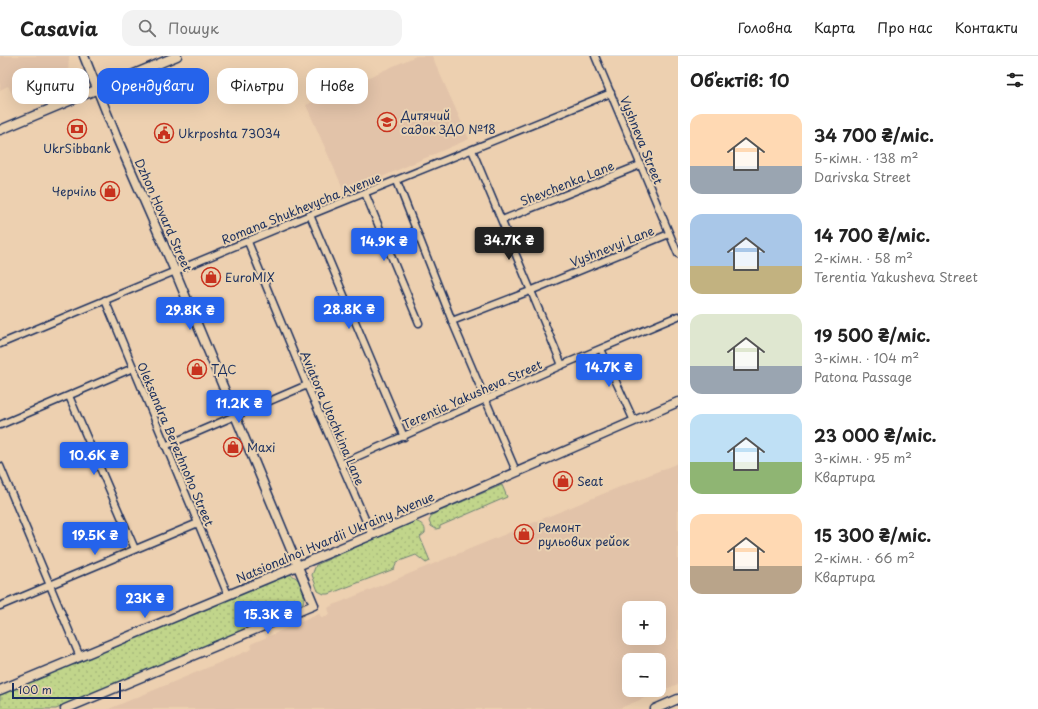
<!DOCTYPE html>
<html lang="uk">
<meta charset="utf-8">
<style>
:root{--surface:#fff;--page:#f2f2f2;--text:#222;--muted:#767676;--line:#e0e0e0;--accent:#2563eb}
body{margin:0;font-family:"Playpen Sans",sans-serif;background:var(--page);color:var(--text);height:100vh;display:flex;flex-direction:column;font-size:15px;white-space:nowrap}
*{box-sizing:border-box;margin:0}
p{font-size:13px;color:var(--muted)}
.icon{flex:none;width:22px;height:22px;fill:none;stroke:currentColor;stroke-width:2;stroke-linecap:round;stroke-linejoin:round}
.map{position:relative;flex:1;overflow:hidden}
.panel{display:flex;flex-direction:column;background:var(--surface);width:360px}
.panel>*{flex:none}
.top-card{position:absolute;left:12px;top:12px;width:380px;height:36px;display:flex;gap:8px}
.fabs{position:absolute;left:622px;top:545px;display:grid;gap:8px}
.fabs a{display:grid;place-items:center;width:44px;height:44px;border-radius:8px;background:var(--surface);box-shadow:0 4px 16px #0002;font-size:20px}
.scale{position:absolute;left:12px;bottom:10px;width:109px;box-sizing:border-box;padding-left:4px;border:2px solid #1b2f5e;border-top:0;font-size:11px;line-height:14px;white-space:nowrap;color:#1b2f5e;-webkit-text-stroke:3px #ead2b2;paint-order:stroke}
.price{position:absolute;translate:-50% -34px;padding:0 9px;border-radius:4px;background:var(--accent);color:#fff;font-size:13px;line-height:26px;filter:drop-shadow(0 1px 2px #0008)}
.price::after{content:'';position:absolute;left:50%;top:24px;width:12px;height:9px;margin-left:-6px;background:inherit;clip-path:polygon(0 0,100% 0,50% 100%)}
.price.current{background:#222;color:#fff}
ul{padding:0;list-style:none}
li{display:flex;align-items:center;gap:12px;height:100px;padding:0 12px}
li span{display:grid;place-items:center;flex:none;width:112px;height:80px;border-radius:12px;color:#555}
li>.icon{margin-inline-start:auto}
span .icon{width:48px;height:48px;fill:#fffc;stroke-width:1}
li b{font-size:17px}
h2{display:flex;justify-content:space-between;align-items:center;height:48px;padding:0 12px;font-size:17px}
.tag{padding:0 14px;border-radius:12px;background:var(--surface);box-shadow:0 4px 16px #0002;font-size:14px;line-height:36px}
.tag.current{background:var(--accent);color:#fff}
header{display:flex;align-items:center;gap:24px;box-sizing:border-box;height:56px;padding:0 20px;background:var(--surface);border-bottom:1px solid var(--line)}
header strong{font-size:19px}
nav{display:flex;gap:22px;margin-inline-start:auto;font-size:14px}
.search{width:280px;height:36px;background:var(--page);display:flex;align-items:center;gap:10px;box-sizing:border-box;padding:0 14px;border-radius:12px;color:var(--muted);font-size:15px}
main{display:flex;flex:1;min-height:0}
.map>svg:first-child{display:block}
.built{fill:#e2c3a9;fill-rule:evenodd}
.green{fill:url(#green-dots);stroke:#6e8274}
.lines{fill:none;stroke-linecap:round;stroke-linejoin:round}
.street-casing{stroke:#1b2f5e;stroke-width:9}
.secondary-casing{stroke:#1b2f5e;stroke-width:11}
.street{stroke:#ead2b2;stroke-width:6}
.secondary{stroke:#ead2b2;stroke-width:8}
.labels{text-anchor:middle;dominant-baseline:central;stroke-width:4;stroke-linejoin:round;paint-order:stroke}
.poi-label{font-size:12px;fill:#1b2f5e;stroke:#ead2b2;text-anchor:start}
.street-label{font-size:12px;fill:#1b2f5e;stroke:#ead2b2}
</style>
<header>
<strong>Casavia</strong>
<div class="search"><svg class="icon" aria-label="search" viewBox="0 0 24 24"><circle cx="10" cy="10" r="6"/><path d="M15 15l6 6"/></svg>Пошук</div>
<nav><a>Головна</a><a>Карта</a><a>Про нас</a><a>Контакти</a></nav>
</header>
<main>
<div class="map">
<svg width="678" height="653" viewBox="0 0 678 653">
<defs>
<pattern id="green-dots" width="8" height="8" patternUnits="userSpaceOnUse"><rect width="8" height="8" fill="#c1d58b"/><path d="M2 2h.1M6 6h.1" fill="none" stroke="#a5b77a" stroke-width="1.8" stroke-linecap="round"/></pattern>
</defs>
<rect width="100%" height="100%" fill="#edd0b0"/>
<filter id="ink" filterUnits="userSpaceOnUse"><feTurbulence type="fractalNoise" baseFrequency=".025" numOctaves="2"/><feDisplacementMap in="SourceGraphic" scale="8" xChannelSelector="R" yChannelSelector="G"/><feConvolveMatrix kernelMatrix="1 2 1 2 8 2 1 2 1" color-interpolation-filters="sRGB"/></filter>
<g filter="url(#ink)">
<g class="built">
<polygon points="0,0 69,0 68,18 14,42 8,30 0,34"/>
<polygon points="416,0 432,0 469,83 345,137 306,49"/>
<path d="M678,407V628L618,653H109L252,593L251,588L319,558L322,562L330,558L328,552L331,550ZM629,552H659V582H629ZM629,604H659V634H629Z"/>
</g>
<g class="green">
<polygon points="502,429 507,441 440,470 440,472 436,473 431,470 429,465 433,458"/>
<path d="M415,465C421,467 426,470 425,477L420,481L430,505L426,507L416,499L397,506L394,513L329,538H324L318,535L312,519L316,509Z"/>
<path d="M288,518C301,521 306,535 303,547L299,550L56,653H0V639Z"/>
</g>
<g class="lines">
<defs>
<g id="street">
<polyline points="595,0 678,198"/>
<polyline points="472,94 562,309"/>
<polyline points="397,125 452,265 516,415"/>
<polyline points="365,137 419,267"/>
<polyline points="310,159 404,381"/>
<polyline points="502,164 640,109"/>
<polyline points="248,186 307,329 372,479"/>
<polyline points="105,244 228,539"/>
<polyline points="452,265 530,235 669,178"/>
<polyline points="0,288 310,159 611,37"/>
<polyline points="601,293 634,365"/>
<polyline points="69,340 135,493"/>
<polyline points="0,369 133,312"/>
<polyline points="165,390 307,329"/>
<polyline points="341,408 562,309 678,260"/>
<polyline points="0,410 80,601"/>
<polyline points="0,550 198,467"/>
</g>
<g id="secondary">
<polyline points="0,74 177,0"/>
<polyline points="0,634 372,479 678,346"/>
<polyline points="65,653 314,549 175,215 116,80 84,0"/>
<polyline points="655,653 678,643"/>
</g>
</defs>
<use href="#street" class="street-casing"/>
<use href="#secondary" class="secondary-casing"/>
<use href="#street" class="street"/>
<use href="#secondary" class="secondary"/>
</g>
</g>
<defs>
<symbol id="school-ring" viewBox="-11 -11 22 22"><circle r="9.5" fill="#ead2b2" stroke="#c8321e" stroke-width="1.5"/><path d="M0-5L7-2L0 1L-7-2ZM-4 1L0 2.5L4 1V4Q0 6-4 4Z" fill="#c8321e"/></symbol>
<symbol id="bank-ring" viewBox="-11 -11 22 22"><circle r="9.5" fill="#ead2b2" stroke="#c8321e" stroke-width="1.5"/><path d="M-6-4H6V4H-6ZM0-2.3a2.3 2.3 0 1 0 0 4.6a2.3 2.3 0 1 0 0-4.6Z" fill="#c8321e"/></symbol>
<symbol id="civic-ring" viewBox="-11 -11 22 22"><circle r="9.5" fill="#ead2b2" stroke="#c8321e" stroke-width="1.5"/><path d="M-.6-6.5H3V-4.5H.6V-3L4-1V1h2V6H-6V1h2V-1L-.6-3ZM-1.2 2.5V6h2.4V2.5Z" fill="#c8321e"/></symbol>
<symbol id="shop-ring" viewBox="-11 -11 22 22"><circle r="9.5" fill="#ead2b2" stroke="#c8321e" stroke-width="1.5"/><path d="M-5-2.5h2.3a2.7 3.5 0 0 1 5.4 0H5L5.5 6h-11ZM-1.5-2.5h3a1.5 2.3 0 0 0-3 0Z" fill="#c8321e"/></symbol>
</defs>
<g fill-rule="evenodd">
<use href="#school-ring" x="376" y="55" width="22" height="22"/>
<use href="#bank-ring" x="66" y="62" width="22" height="22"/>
<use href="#civic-ring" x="153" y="66" width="22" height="22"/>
<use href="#shop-ring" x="99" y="124" width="22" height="22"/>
<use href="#shop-ring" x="200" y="210" width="22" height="22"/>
<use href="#shop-ring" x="186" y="302" width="22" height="22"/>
<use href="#shop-ring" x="222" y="380" width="22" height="22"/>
<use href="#shop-ring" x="552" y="414" width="22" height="22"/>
<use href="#shop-ring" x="513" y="467" width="22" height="22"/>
</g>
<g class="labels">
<g class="poi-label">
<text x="401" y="59">Дитячий<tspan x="401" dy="14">садок ЗДО №18</tspan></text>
<text x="178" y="77">Ukrposhta 73034</text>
<text x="77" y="92" text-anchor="middle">UkrSibbank</text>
<text x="96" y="135" text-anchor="end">Черчіль</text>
<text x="225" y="221">EuroMIX</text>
<text x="211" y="313">ТДС</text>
<text x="247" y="391">Maxi</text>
<text x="577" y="425">Seat</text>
<text x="538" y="471">Ремонт<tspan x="538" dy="14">рульових рейок</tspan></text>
</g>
<g class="street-label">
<text transform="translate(642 84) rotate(68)">Vyshneva Street</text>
<text transform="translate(567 127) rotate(-22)">Shevchenka Lane</text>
<text transform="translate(301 152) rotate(-22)">Romana Shukhevycha Avenue</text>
<text transform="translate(164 159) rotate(66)">Dzhon Hovard Street</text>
<text transform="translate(612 190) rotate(-22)">Vyshnevyi Lane</text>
<text transform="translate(472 338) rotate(-24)">Terentia Yakusheva Street</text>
<text transform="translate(333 362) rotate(67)">Aviatora Utochkina Lane</text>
<text transform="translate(176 388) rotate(67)">Oleksandra Berezhnoho Street</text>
<text transform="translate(335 481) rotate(-23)">Natsionalnoi Hvardii Ukrainy Avenue</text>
</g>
</g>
</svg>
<div class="fabs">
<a>+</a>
<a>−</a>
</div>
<div class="scale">100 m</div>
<b class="price current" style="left:509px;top:205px">34.7K ₴</b>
<b class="price" style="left:384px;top:206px">14.9K ₴</b>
<b class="price" style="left:349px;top:274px">28.8K ₴</b>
<b class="price" style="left:190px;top:275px">29.8K ₴</b>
<b class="price" style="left:609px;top:332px">14.7K ₴</b>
<b class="price" style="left:239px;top:368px">11.2K ₴</b>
<b class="price" style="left:94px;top:420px">10.6K ₴</b>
<b class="price" style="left:95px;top:500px">19.5K ₴</b>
<b class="price" style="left:145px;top:563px">23K ₴</b>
<b class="price" style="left:268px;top:579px">15.3K ₴</b>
<div class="top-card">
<a class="tag">Купити</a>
<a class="tag current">Орендувати</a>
<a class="tag">Фільтри</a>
<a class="tag">Нове</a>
</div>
</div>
<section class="panel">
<h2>Об’єктів: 10<svg class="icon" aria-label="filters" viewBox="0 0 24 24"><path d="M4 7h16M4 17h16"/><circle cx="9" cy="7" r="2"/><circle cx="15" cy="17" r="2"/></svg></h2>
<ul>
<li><span style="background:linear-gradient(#ffd9b3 65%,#9aa5b1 0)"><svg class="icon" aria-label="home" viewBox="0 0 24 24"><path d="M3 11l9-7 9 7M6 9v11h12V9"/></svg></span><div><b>34 700 ₴/міс.</b><p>5-кімн. · 138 m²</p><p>Darivska Street</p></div></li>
<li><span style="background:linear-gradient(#a9c7e8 65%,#c2b280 0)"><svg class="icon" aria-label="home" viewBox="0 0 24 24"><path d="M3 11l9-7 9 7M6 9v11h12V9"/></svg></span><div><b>14 700 ₴/міс.</b><p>2-кімн. · 58 m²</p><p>Terentia Yakusheva Street</p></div></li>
<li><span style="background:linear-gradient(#dfe7d0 65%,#9aa5b1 0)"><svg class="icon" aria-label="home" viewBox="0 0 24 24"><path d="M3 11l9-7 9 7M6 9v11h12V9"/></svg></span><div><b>19 500 ₴/міс.</b><p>3-кімн. · 104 m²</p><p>Patona Passage</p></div></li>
<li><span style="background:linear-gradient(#bfe0f5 60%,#8fb573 0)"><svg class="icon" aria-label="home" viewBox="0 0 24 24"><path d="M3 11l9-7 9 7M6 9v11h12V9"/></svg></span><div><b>23 000 ₴/міс.</b><p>3-кімн. · 95 m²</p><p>Квартира</p></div></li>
<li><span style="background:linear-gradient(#ffd9b3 65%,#b9a48a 0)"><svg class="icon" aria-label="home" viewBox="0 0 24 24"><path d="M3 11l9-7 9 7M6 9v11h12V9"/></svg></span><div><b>15 300 ₴/міс.</b><p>2-кімн. · 66 m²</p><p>Квартира</p></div></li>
</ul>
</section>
</main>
